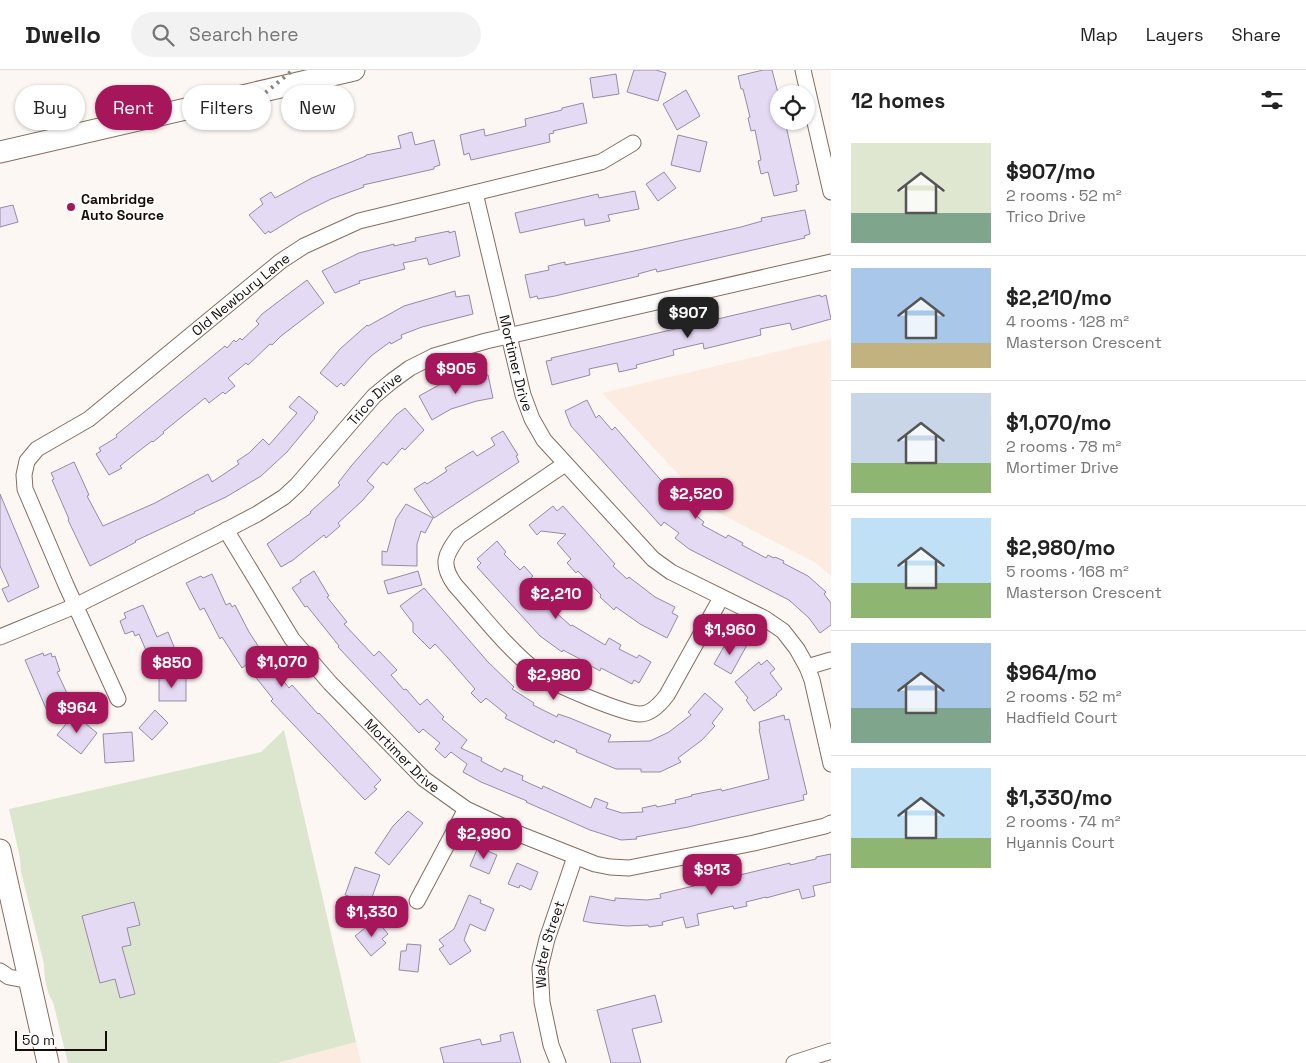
<!DOCTYPE html>
<meta charset="utf-8">
<style>
:root{--surface:#fff;--page:#f2f2f2;--text:#222;--muted:#767676;--line:#e0e0e0;--accent:#a5175a}
body{margin:0;font-family:"Space Grotesk",sans-serif;background:var(--page);color:var(--text);height:100vh;display:flex;flex-direction:column;font-size:19px;white-space:nowrap}
*{box-sizing:border-box;margin:0}
p{font-size:16px;color:var(--muted)}
.icon{flex:none;width:28px;height:28px;fill:none;stroke:currentColor;stroke-width:2;stroke-linecap:round;stroke-linejoin:round}
.map{position:relative;flex:1;overflow:hidden}
.sheet{display:flex;flex-direction:column;background:var(--surface);width:475px}
.sheet>*{flex:none}
.hud{position:absolute;left:15px;top:15px;width:475px;height:45px;display:flex;gap:10px}
.fabs{position:absolute;left:770px;top:15px;display:grid;gap:10px}
.fabs a{display:grid;place-items:center;width:45px;height:45px;border-radius:50%;background:var(--surface);box-shadow:0 1px 4px #0004;font-size:25px}
.scale{position:absolute;left:15px;bottom:12px;width:92px;box-sizing:border-box;padding-left:5px;border:2px solid #160d08;border-top:0;font-size:14px;line-height:18px;white-space:nowrap;color:#160d08;-webkit-text-stroke:4px #fff;paint-order:stroke}
.price{position:absolute;translate:-50% -42px;padding:0 11px;border-radius:10px;background:var(--accent);color:#fff;font-size:16px;line-height:32px;filter:drop-shadow(0 1px 2px #0008)}
.price::after{content:'';position:absolute;left:50%;top:30px;width:15px;height:11px;margin-left:-8px;background:inherit;clip-path:polygon(0 0,100% 0,50% 100%)}
.price.on{background:#222;color:#fff}
ul{padding:0;list-style:none}
li{display:flex;align-items:center;gap:15px;height:125px;padding:0 20px}
li+li{border-top:1px solid var(--line)}
li span{display:grid;place-items:center;flex:none;width:140px;height:100px;border-radius:0px;color:#555}
li>.icon{margin-inline-start:auto}
span .icon{width:60px;height:60px;fill:#fffc;stroke-width:1}
li b{font-size:21px}
h2{display:flex;justify-content:space-between;align-items:center;height:60px;padding:0 20px;font-size:21px}
.pill{padding:0 18px;border-radius:22px;background:var(--surface);box-shadow:0 1px 4px #0004;font-size:18px;line-height:45px}
.pill.on{background:var(--accent);color:#fff}
header{display:flex;align-items:center;gap:30px;box-sizing:border-box;height:70px;padding:0 25px;background:var(--surface);border-bottom:1px solid var(--line)}
header strong{font-size:24px}
nav{display:flex;gap:28px;margin-inline-start:auto;font-size:18px}
.search{width:350px;height:45px;background:var(--page);display:flex;align-items:center;gap:12px;box-sizing:border-box;padding:0 18px;border-radius:28px;color:var(--muted);font-size:19px}
main{display:flex;flex:1;min-height:0}
.map>svg:first-child{display:block}
.education{fill:#fcebe0}
.green{fill:#dce6cf}
.building{fill:#e5daf3;stroke:#968ba2}
.lines{fill:none;stroke-linecap:round;stroke-linejoin:round}
.street-casing{stroke:#846d5f;stroke-width:17}
.secondary-casing{stroke:#846d5f;stroke-width:23}
.street{stroke:#fff;stroke-width:15}
.secondary{stroke:#fff;stroke-width:21}
.rail{stroke:#8d8581;stroke-width:4;stroke-dasharray:2.5 5;stroke-linecap:butt}
.poi-dot{fill:#a5175a;stroke:#fff;stroke-width:2}
.labels{text-anchor:middle;dominant-baseline:central;stroke-width:4;stroke-linejoin:round;paint-order:stroke}
.poi-label{font-size:14px;font-weight:bold;fill:#160d08;stroke:#fff;text-anchor:start}
.street-label{font-size:14px;fill:#160d08;stroke:#fff}
</style>
<header>
<strong>Dwello</strong>
<div class="search"><svg class="icon" aria-label="search" viewBox="0 0 24 24"><circle cx="10" cy="10" r="6"/><path d="M15 15l6 6"/></svg>Search here</div>
<nav><a>Map</a><a>Layers</a><a>Share</a></nav>
</header>
<main>
<div class="map">
<svg width="831" height="993" viewBox="0 0 831 993">
<rect width="100%" height="100%" fill="#fdf7f4"/>
<g class="education">
<polygon points="831,269 831,506 816,493 711,439 602,323"/>
<polygon points="356,972 361,993 277,993"/>
</g>
<path class="green" d="M284,660L356,972L277,993H68L53,932C46,922 44,905 44,894L21,802L20,788L9,739L261,682Z"/>
<g class="building">
<polygon points="634,0 656,0 666,3 658,31 627,22"/>
<polygon points="763,0 772,0 779,27 779,51 785,51 799,114 796,115 797,121 774,126 768,102 761,104 758,91 761,90 755,60 751,61 748,48 750,47 743,19 741,19 738,6"/>
<polygon points="616,4 619,24 593,28 590,8"/>
<polygon points="686,20 700,46 677,60 663,34"/>
<polygon points="583,33 587,53 553,61 554,63 549,64 550,72 471,90 469,83 464,85 460,65 484,59 485,66 526,56 525,49 562,40 562,38"/>
<polygon points="412,62 415,75 434,70 440,95 434,97 434,99 363,115 364,117 331,129 299,145 270,163 269,161 265,164 249,145 263,134 260,129 271,122 275,128 312,108 366,86 366,85 401,78 398,66"/>
<polygon points="678,65 707,72 700,102 671,95"/>
<polygon points="664,102 676,118 658,131 646,114"/>
<polygon points="635,121 639,139 608,145 610,151 585,156 584,149 520,163 515,143 598,124 599,128"/>
<polygon points="13,135 18,152 0,157 0,138"/>
<polygon points="805,140 810,164 804,166 805,168 657,202 656,199 638,204 639,206 555,226 538,229 537,226 530,228 525,205 549,200 548,196 565,192 565,195 639,180 741,157 762,151 761,148"/>
<polygon points="449,161 449,163 455,161 460,186 429,195 427,188 403,193 405,199 359,211 360,213 335,223 322,201 359,183 394,174 394,176 416,171 415,168"/>
<polygon points="307,210 324,233 281,266 272,275 270,274 248,295 246,293 228,308 235,316 225,324 223,322 209,333 205,328 163,362 164,363 153,372 152,371 139,381 120,396 122,398 109,405 96,384 101,381 99,378 117,367 116,365 225,276 227,278 234,270 236,272 240,268 242,270 259,254 256,251 262,244"/>
<polygon points="455,221 456,227 469,225 473,244 422,257 401,265 402,268 391,274 390,272 371,286 344,316 341,313 337,317 320,303 340,279 367,255 368,256 404,236"/>
<polygon points="820,225 821,227 826,225 831,249 792,260 790,253 760,259 761,265 704,279 703,273 673,280 674,285 636,295 637,298 619,302 617,293 589,299 590,305 552,315 546,291 552,290 551,288"/>
<polygon points="481,304 482,306 488,305 493,328 477,331 451,339 432,350 419,326 439,315"/>
<polygon points="299,326 318,342 314,347 315,348 287,382 261,406 226,427 194,442 195,443 135,471 136,472 90,496 68,450 69,449 52,410 54,409 51,403 74,392 89,425 87,426 103,456 155,433 208,404 212,412 239,394 237,391 249,383 263,369 269,375 297,343 289,337"/>
<polygon points="587,330 596,348 599,345 612,360 615,357 659,408 688,437 687,438 704,452 702,455 726,468 728,465 743,473 742,475 766,488 768,485 774,488 775,487 784,491 783,493 808,506 826,522 824,524 831,533 831,555 820,563 809,548 789,530 689,479 675,468 679,463 664,452 661,456 571,356 565,341"/>
<polygon points="405,338 424,360 405,380 402,378 387,395 383,392 367,411 374,417 362,431 338,453 340,456 326,468 324,465 293,490 281,497 267,474 311,443 310,442 340,415 338,413 352,395 396,345"/>
<polygon points="503,361 518,385 516,386 519,392 434,448 414,419 425,412 427,414 447,401 445,398 473,381 477,386 495,375 491,368"/>
<polygon points="0,424 39,517 8,532 2,519 9,516 0,496"/>
<polygon points="406,434 433,448 425,463 421,461 417,474 417,496 382,495 382,481 387,482 396,449"/>
<polygon points="553,436 557,441 563,436 615,494 613,496 627,509 629,507 655,527 675,537 672,543 678,546 667,568 640,554 616,537 614,540 600,527 601,525 578,501 576,503 567,493 571,489 557,473 566,464 541,461 537,465 529,455"/>
<polygon points="497,471 506,482 504,484 520,500 524,496 533,506 528,511 544,529 548,525 557,534 552,539 571,556 572,555 605,575 609,568 621,575 619,579 637,588 639,585 651,592 639,613 634,610 632,614 601,598 600,601 591,596 590,597 579,591 580,589 563,580 562,582 540,566 477,497 481,493 477,489"/>
<polygon points="314,501 329,526 327,527 347,552 344,554 374,586 379,581 397,600 391,605 404,620 406,619 420,635 427,629 444,647 442,649 467,670 461,678 482,688 481,691 502,702 504,698 523,706 522,710 542,719 543,716 591,738 595,728 608,733 606,738 622,743 643,742 642,738 656,735 657,737 676,733 675,730 692,726 691,725 721,719 722,721 769,709 759,659 760,659 759,652 784,645 785,650 789,649 807,724 803,725 804,730 688,757 636,767 637,769 621,770 590,760 526,732 527,731 481,712 463,702 467,694 451,682 445,688 435,679 440,673 423,659 419,663 338,577 339,576 307,536 305,537 292,518 301,512 300,510"/>
<polygon points="418,501 422,515 388,524 384,511"/>
<polygon points="212,504 226,535 230,533 232,537 235,535 249,562 266,588 289,618 292,615 318,644 319,643 381,710 374,717 377,719 365,730 271,631 273,629 246,595 242,598 222,567 220,569 204,538 200,540 186,513 201,506 203,508"/>
<polygon points="424,518 488,592 514,617 512,619 534,633 533,635 557,647 558,644 570,648 611,665 608,672 650,671 669,662 691,645 688,642 705,623 723,639 712,653 715,656 702,670 678,688 681,692 660,702 641,702 641,699 616,699 576,682 577,680 555,670 554,673 524,658 505,648 507,645 486,628 481,633 471,623 475,619 448,588 435,574 430,579 413,562 413,553 400,536"/>
<polygon points="143,535 157,567 168,562 179,589 159,598 159,595 153,597 139,564 135,566 133,561 125,564 120,551 126,548 124,543"/>
<polygon points="736,569 747,575 731,604 714,594 726,573 732,576"/>
<polygon points="43,583 44,586 51,583 52,587 55,586 60,601 57,602 73,636 67,638 70,641 51,650 25,590"/>
<polygon points="767,590 775,599 770,603 782,619 776,624 777,625 754,641 746,630 748,628 735,612 759,592 761,595"/>
<rect x="159" y="607" width="27" height="24"/>
<polygon points="155,640 168,653 152,670 139,658"/>
<polygon points="74,644 97,663 81,684 57,665"/>
<polygon points="132,662 134,691 105,693 103,664"/>
<polygon points="408,741 423,753 389,795 375,783 393,756"/>
<polygon points="478,777 497,785 489,804 470,796"/>
<polygon points="831,784 831,812 813,816 815,826 802,829 799,819 766,828 766,827 746,832 747,836 734,839 733,836 697,844 699,855 686,858 683,847 662,852 663,855 649,857 648,855 627,856 593,853 583,851 590,826 615,831 615,828 647,830 661,828 660,824 790,793 790,795 816,789 816,787"/>
<polygon points="517,793 538,802 531,820 520,815 519,818 508,814"/>
<polygon points="355,797 380,805 371,830 362,826 360,830 345,825"/>
<polygon points="469,825 481,830 480,833 494,839 485,861 470,854 464,870 471,881 450,895 439,879 444,876 439,870 454,859"/>
<polygon points="134,832 140,855 127,858 131,875 122,877 135,924 120,928 115,909 100,913 82,846"/>
<polygon points="379,853 388,864 382,869 386,873 371,886 355,866 370,854 373,858"/>
<polygon points="407,874 421,875 418,902 399,900 401,881 406,881"/>
<polygon points="655,925 662,952 632,959 641,993 611,993 597,940"/>
<polygon points="513,962 521,993 444,993 440,978 480,969 482,975 501,971 500,965"/>
</g>
<g class="lines">
<defs>
<g id="street">
<polyline points="803,0 831,122"/>
<path id="s1" d="M475,123L523,325L532,349L544,370L653,489L671,502L764,548L783,561L797,579L807,597L812,610L831,694"/>
<path d="M565,394L459,466C445,485 440,494 455,515C482,545 508,580 540,604C552,614 625,644 640,644C651,644 661,633 667,625L721,528"/>
<path id="s2" d="M226,460L292,569L330,613L424,709L466,739L519,764L595,794L610,797L629,798L754,773L825,756L831,753"/>
<path id="s3" d="M0,567L75,536L215,466L257,444L284,427L297,415L374,326L392,311L410,298L434,286L486,271L831,192"/>
<polyline points="807,597 831,590"/>
<path id="s4" d="M118,629L66,515L25,419L24,405L27,391L37,379L89,349L281,191L304,176L359,151L601,92L633,73"/>
<polyline points="417,831 466,739"/>
<polyline points="0,901 9,907 30,911"/>
<path id="s5" d="M558,993L551,975L542,932L540,898L547,869L575,787"/>
<polyline points="794,993 831,981"/>
</g>
<g id="secondary">
<polyline points="0,82 354,0"/>
<polyline points="0,780 48,993"/>
</g>
</defs>
<use href="#street" class="street-casing"/>
<use href="#secondary" class="secondary-casing"/>
<use href="#street" class="street"/>
<use href="#secondary" class="secondary"/>
<polyline class="rail" points="248,37 293,0"/>
</g>
<circle class="poi-dot" cx="71" cy="137" r="5"/>
<g class="labels">
<g class="poi-label">
<text x="81" y="129">Cambridge<tspan x="81" dy="16">Auto Source</tspan></text>
</g>
<g class="street-label">
<text stroke="none"><textPath href="#s4" startOffset="530">Old Newbury Lane</textPath></text>
<text stroke="none"><textPath href="#s1" startOffset="175">Mortimer Drive</textPath></text>
<text stroke="none"><textPath href="#s3" startOffset="451">Trico Drive</textPath></text>
<text stroke="none"><textPath href="#s2" startOffset="288">Mortimer Drive</textPath></text>
<text stroke="none"><textPath href="#s5" startOffset="122">Walter Street</textPath></text>
</g>
</g>
</svg>
<div class="fabs">
<a><svg class="icon" aria-label="locate" viewBox="0 0 24 24"><circle cx="12" cy="12" r="6"/><path d="M12 2v4M12 18v4M2 12h4M18 12h4"/></svg></a>
</div>
<div class="scale">50 m</div>
<b class="price on" style="left:688px;top:269px">$907</b>
<b class="price" style="left:456px;top:325px">$905</b>
<b class="price" style="left:696px;top:450px">$2,520</b>
<b class="price" style="left:556px;top:550px">$2,210</b>
<b class="price" style="left:730px;top:586px">$1,960</b>
<b class="price" style="left:282px;top:618px">$1,070</b>
<b class="price" style="left:172px;top:619px">$850</b>
<b class="price" style="left:554px;top:631px">$2,980</b>
<b class="price" style="left:77px;top:664px">$964</b>
<b class="price" style="left:484px;top:790px">$2,990</b>
<b class="price" style="left:712px;top:826px">$913</b>
<b class="price" style="left:372px;top:868px">$1,330</b>
<div class="hud">
<a class="pill">Buy</a>
<a class="pill on">Rent</a>
<a class="pill">Filters</a>
<a class="pill">New</a>
</div>
</div>
<section class="sheet">
<h2>12 homes<svg class="icon" aria-label="filters" viewBox="0 0 24 24"><path d="M4 7h16M4 17h16"/><circle cx="9" cy="7" r="2"/><circle cx="15" cy="17" r="2"/></svg></h2>
<ul>
<li><span style="background:linear-gradient(#dfe7d0 70%,#7fa58c 0)"><svg class="icon" aria-label="home" viewBox="0 0 24 24"><path d="M3 11l9-7 9 7M6 9v11h12V9"/></svg></span><div><b>$907/mo</b><p>2 rooms · 52 m²</p><p>Trico Drive</p></div></li>
<li><span style="background:linear-gradient(#a9c7e8 75%,#c2b280 0)"><svg class="icon" aria-label="home" viewBox="0 0 24 24"><path d="M3 11l9-7 9 7M6 9v11h12V9"/></svg></span><div><b>$2,210/mo</b><p>4 rooms · 128 m²</p><p>Masterson Crescent</p></div></li>
<li><span style="background:linear-gradient(#c9d6e8 70%,#8fb573 0)"><svg class="icon" aria-label="home" viewBox="0 0 24 24"><path d="M3 11l9-7 9 7M6 9v11h12V9"/></svg></span><div><b>$1,070/mo</b><p>2 rooms · 78 m²</p><p>Mortimer Drive</p></div></li>
<li><span style="background:linear-gradient(#bfe0f5 65%,#8fb573 0)"><svg class="icon" aria-label="home" viewBox="0 0 24 24"><path d="M3 11l9-7 9 7M6 9v11h12V9"/></svg></span><div><b>$2,980/mo</b><p>5 rooms · 168 m²</p><p>Masterson Crescent</p></div></li>
<li><span style="background:linear-gradient(#a9c7e8 65%,#7fa58c 0)"><svg class="icon" aria-label="home" viewBox="0 0 24 24"><path d="M3 11l9-7 9 7M6 9v11h12V9"/></svg></span><div><b>$964/mo</b><p>2 rooms · 52 m²</p><p>Hadfield Court</p></div></li>
<li><span style="background:linear-gradient(#bfe0f5 70%,#8fb573 0)"><svg class="icon" aria-label="home" viewBox="0 0 24 24"><path d="M3 11l9-7 9 7M6 9v11h12V9"/></svg></span><div><b>$1,330/mo</b><p>2 rooms · 74 m²</p><p>Hyannis Court</p></div></li>
</ul>
</section>
</main>
